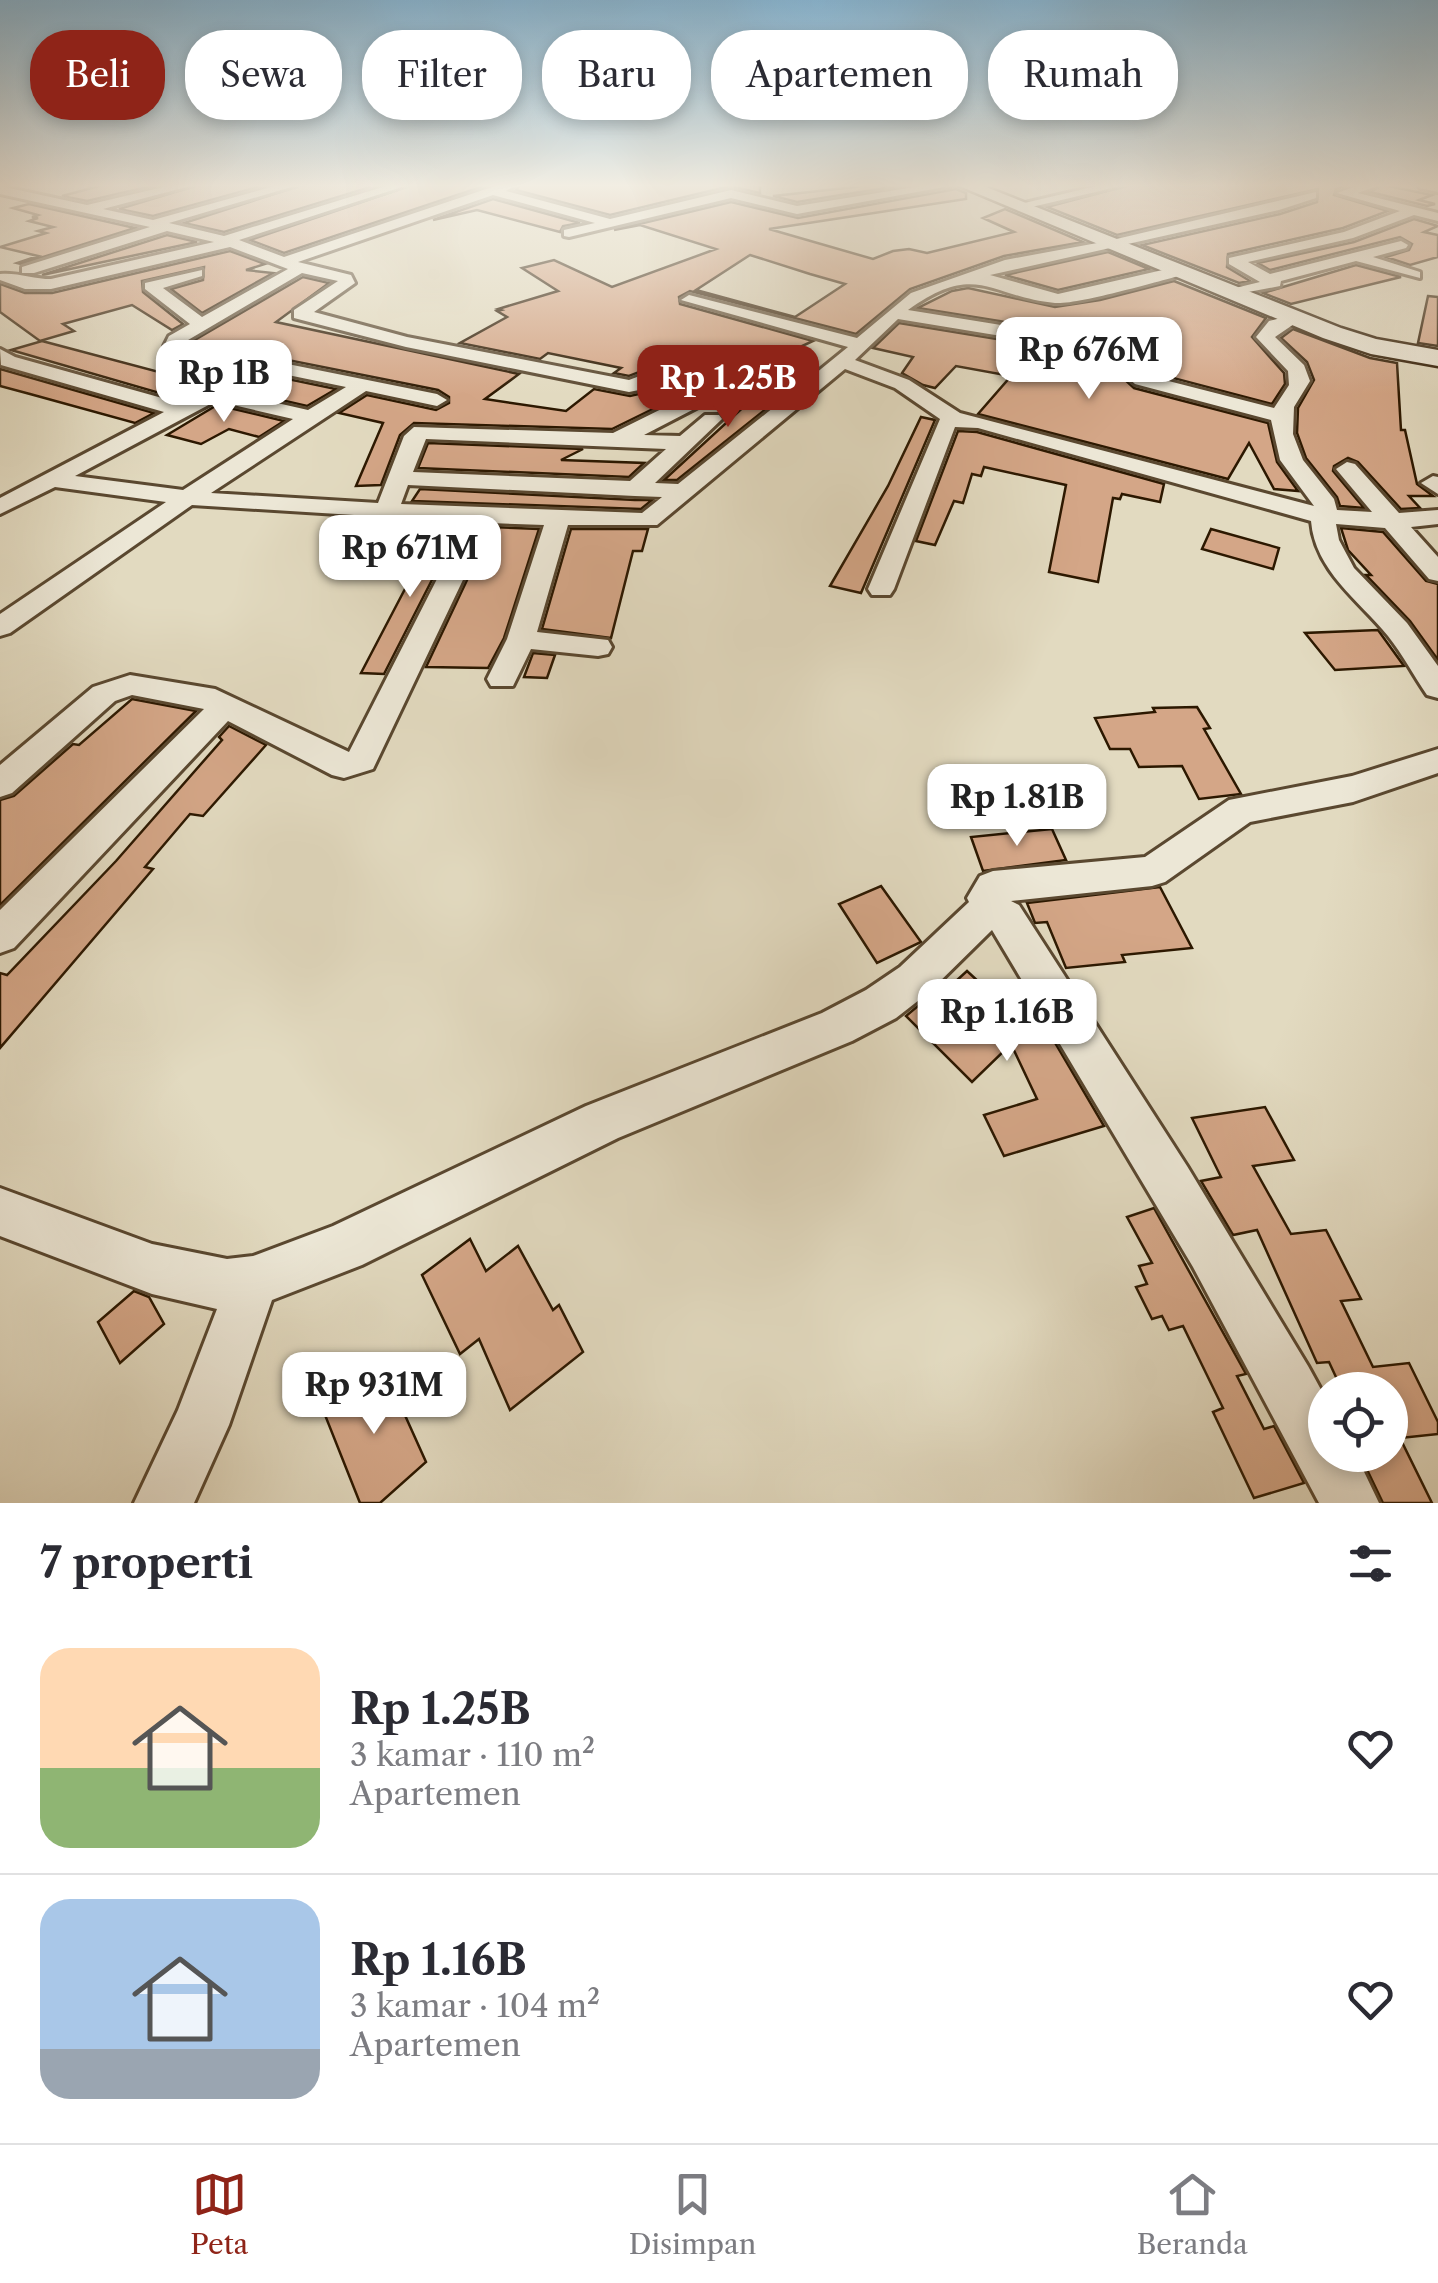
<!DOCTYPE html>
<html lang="id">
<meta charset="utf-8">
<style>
:root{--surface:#fff;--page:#f7f7f7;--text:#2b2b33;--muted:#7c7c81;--line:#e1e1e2;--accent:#8f2418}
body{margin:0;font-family:"Libre Caslon Text",serif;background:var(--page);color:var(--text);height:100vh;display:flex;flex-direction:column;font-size:38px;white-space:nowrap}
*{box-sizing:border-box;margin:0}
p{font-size:32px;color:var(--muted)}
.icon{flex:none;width:55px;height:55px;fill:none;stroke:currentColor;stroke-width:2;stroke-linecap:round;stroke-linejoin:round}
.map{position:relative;height:1503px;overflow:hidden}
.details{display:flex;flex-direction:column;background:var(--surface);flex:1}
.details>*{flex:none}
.hud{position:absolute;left:30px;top:30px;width:1380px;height:90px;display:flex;gap:20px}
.buttons{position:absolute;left:1308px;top:1372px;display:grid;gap:20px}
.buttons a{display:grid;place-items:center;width:100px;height:100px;border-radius:50%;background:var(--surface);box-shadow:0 5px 15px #0003;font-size:50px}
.price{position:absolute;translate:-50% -85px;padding:0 22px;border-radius:20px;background:#fff;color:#222;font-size:32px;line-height:65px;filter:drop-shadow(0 2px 5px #0008)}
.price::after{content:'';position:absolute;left:50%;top:60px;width:30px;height:22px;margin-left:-15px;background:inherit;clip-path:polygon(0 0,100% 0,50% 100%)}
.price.on{background:var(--accent);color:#fff}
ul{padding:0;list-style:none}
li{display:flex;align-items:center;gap:30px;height:250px;padding:0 40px}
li+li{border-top:2px solid var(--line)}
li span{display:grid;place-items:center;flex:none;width:280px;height:200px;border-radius:30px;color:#555}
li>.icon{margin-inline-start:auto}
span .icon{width:120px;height:120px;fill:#fffc;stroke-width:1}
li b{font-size:42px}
h2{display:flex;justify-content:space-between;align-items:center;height:120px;padding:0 40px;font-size:42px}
.pill{padding:0 35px;border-radius:40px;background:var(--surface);box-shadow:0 5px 15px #0003;font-size:35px;line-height:90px}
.pill.on{background:var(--accent);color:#fff}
.tab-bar{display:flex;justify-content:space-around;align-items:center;height:140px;border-top:2px solid var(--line);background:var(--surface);font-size:28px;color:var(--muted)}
.tab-bar a{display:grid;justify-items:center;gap:5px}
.tab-bar .on{color:var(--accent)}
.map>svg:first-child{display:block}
.building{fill:#d4a687;stroke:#2c1800;stroke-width:2.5;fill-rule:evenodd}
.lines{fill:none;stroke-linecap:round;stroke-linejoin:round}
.street-casing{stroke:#5a4830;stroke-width:6}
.secondary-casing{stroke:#2c1800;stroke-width:5}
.street{fill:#ece7d6;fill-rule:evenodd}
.secondary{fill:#ece7d6;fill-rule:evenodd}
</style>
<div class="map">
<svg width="1438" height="1503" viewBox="0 0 1438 1503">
<rect width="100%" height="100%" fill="#e2dac0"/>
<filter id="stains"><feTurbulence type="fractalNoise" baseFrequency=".002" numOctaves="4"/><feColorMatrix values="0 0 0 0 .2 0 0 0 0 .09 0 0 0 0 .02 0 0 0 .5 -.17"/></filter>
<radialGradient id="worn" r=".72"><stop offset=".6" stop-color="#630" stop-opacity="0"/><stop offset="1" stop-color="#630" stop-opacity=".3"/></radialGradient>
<g class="building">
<polygon points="103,185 156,185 87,201 62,196"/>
<polygon points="198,185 265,185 153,216 119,209"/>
<polygon points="302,185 377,185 224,232 184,223"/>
<polygon points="412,185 487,185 284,253 250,240"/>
<polygon points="520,185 760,185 760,193 730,186 610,215 516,190"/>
<polygon points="873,185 904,185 797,202 773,196"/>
<polygon points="1129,185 1348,185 1336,189 1334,195 1388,211 1343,228 1228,254 1227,267 1250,281 1239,283 1142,245 1280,214 1317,202 1318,189 1117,235 1047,207"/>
<polygon points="1383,185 1432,195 1419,200 1435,204 1427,206 1370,192"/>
<path d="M956,189L966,193V199L769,229L873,259L893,251L909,249L927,253L1014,232L983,218L1005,209L1083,242L1004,256L910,289L856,334L690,291L679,297L680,304L813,341L761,365L702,348L629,376L614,373L621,368L548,353L540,359L460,343L507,317L497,311L501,310L498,309L558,291L522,268L554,260L612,287L716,249L640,225L614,230L731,202L798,218ZM750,255L810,274L845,284L795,317L696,290Z"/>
<polygon points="493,199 580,223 563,226 560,232 477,210 433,220"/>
<polygon points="29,204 135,228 21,264 17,263 38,256 0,247 46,233 38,231 53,227 29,221 38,218 32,217 38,215 13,208"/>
<polygon points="1414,219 1438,226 1424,232 1438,235 1438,257 1410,265 1386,257 1409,250 1412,244 1400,237 1270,270 1258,263 1354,242"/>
<polygon points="167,235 197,242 42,275"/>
<polygon points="230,251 265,264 246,270 273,273 202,313 171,289 203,280 204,267 142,281 143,292 183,324 172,330 132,305 63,324 74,331 40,341 0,312 0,284 25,293 52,293"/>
<polygon points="1108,252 1149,269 1058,290 1005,275"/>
<polygon points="1356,265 1401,277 1291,304 1263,293"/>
<polygon points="303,277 329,283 276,322 519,374 485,399 566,411 594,389 630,396 656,390 704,368 724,374 612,429 414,423 400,435 381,485 356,486 383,423 339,413 367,395 436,410 449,403 449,397 438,390 193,341"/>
<polygon points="1174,281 1266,318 1252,337 1284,373 1285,384 1272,404 1154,373 1160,358 1150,345 918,308 952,291 968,288 1055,307 1100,300"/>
<polygon points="1428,296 1438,297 1438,346 1418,343"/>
<polygon points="899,323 1130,361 1122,377 1134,388 1268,423 1277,462 1298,491 1274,489 1249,443 1228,479 978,414 1011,376 956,366 935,388 923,385 902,373 913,357 873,348"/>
<polygon points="1293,329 1370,358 1397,363 1401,430 1405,430 1417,484 1433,496 1409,496 1420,508 1401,509 1358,462 1348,458 1334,466 1333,471 1364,508 1340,506 1337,497 1306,458 1297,433 1298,408 1314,380 1307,362 1281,338"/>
<polygon points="42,341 170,375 196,360 336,389 307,406 221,386 194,373 182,382 192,392 180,399 11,350"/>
<polygon points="0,369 154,413 135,423 30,394 0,386"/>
<polygon points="763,389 785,394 677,480 664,480"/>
<polygon points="217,405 284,421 259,437 229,429 201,444 167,435"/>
<polygon points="921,417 935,420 861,593 830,586 888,486"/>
<polygon points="958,431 977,432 1164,484 1160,502 1122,494 1120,499 1113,498 1098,582 1049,572 1066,485 984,467 981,476 972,474 963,503 954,501 935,545 916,541"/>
<polygon points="428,443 583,449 561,460 644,463 629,477 418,468"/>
<polygon points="420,489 635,500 652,500 641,509 412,501"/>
<polygon points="439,524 460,525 384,674 361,673"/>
<polygon points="492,527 539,529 504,638 488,668 426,667"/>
<polygon points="1341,528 1383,532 1426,581 1438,584 1438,660 1410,621 1366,575 1371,575 1348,550"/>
<polygon points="571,529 648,529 642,551 633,551 611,638 542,629"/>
<polygon points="1211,529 1279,548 1273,569 1202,549"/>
<polygon points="1378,630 1404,666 1335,670 1305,633"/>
<polygon points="533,653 555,655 547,678 524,677"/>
<polygon points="132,699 196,711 0,905 0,800 14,796 73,744 79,745"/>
<polygon points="1197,707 1210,728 1204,729 1241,794 1199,799 1182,766 1139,767 1130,749 1110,749 1095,718 1155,712 1153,708"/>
<polygon points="229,726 266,745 203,816 190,814 145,867 153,869 0,1048 0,973 7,975 116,861 222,740 219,737"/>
<polygon points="1052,829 1066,860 983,871 971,837"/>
<polygon points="881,886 921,942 877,963 839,904"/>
<polygon points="1160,887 1192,948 1122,955 1125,962 1066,968 1047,922 1035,923 1027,903"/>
<polygon points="967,971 1038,1037 1050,1034 1104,1126 1004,1156 984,1115 1037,1099 1011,1044 972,1082 906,1016 938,989 943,993"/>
<polygon points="1265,1107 1294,1160 1253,1166 1291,1234 1326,1230 1361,1299 1341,1301 1373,1367 1409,1363 1438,1422 1438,1434 1400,1438 1432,1503 1383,1503 1360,1455 1390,1455 1390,1390 1342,1390 1329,1362 1317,1363 1257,1230 1233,1235 1201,1181 1221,1177 1192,1118"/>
<polygon points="1154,1208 1246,1374 1237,1376 1264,1429 1274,1426 1304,1483 1254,1498 1213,1412 1223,1408 1183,1326 1169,1330 1162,1316 1152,1319 1136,1287 1147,1284 1139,1266 1152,1263 1127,1217"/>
<polygon points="470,1239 486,1271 518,1246 553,1310 559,1305 583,1352 510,1410 479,1339 460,1354 422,1275"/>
<polygon points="134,1291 149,1297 164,1324 120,1363 98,1322"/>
<polygon points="381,1362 426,1462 380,1503 360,1503 323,1410"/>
</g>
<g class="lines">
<defs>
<g id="street">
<path d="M172,185H194L103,209L153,220L278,185H298L169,223L224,236L389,185H408L239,240L284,257L498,185H516L506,191L610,219L731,190L797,206L927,185H955L797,214L731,198L569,237L564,236V230L595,223L493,195L298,262L351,275L355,283L314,312L407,337L629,380L703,352L805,382L848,347L681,300L689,295L857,338L911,293L1005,260L1108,241L1316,192V198L1279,210L990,275L1058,294L1180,266L1188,271L1186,274C1159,281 1077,305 1055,303C990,297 977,260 908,310L1149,349L1156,357L1149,376L1274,408L1289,385L1288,371L1256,337L1269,321L1297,314V322L1275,337L1304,365L1310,381L1294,407L1293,434L1303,460L1334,499L1337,510L1372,512L1336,469L1347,462L1355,464L1399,513L1438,510V524L1411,527L1438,557V581L1429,579L1385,528L1336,524L1339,540L1354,568L1407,623L1438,666V698L1427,695C1414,676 1403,655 1388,636C1359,600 1315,571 1311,521L978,428L955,427L894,589L890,595H872L868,589L940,419L895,388L845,369L657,525H568L537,632L608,640L612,647L608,654L598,656L531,649L513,686H491L487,679L507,639L544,525L490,523L373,769L344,778L332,775L228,721L14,948L0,953V910L204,709L132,695L115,701L12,793L0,797V765L93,687L130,675L215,689L349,752L466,522L192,505L10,633L0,636V614L166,502L55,487L0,514V498L164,412L1,365L0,349L15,357L180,403L199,393L186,382L196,376L220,390L308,410L346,387L167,350L164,346L169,336L190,324L145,289V283L202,270V276L163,288L202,317L288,269L230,247L51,289H25L0,280V274C16,272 34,279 51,279L214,242L167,231L34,273H22V267L150,227L0,194V186L87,205ZM302,273L338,281L294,310V318L406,347L629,392L654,387L704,364L734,373L613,433L414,427L404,436L378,503L211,493L366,391L437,406L447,400L437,394L183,343ZM898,319L1136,358L1126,376L1135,384L1271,420L1280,460L1314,506L960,413L909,380L855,360ZM752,379L794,391L678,484L655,483L722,419L719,415H705L680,436L644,435ZM216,401L293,419L183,490L75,476ZM426,439L666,449L630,481L413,472ZM408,485L635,496L662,497L642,513L401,504Z"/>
<polygon points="1101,185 1125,185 1019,210 1012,206"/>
<polygon points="1359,185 1379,185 1358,193 1438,213 1438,221 1414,215 1353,238 1248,262 1270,274 1401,241 1408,245 1406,248 1373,257 1420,272 1420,278 1356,261 1281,281 1280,286 1227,296 1227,290 1260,282 1229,264 1229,258 1344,232 1400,211 1337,193"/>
<polygon points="1418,185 1438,185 1438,192 1420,188"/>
<polygon points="1433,476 1438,477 1438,494 1421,483"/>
<polygon points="1438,749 1438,773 1353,802 1250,822 1165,882 1152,886 1011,901 1019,905 1187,1166 1308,1366 1325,1397 1325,1455 1356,1455 1379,1503 1319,1503 1193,1267 992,930 928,993 896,1018 852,1041 618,1138 362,1265 272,1300 229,1425 194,1503 134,1503 178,1410 217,1309 152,1294 0,1236 0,1188 152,1244 227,1259 253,1256 333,1226 586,1106 822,1013 866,990 900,967 969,902 967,898 980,876 993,871 1145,857 1229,800 1352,776"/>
</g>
<polygon id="secondary" points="957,185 981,185 1341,328 1376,339 1438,350 1438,366 1371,354 1323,338"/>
</defs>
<use href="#street" class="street-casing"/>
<use href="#secondary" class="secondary-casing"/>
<use href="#street" class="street"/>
<use href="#secondary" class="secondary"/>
</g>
<linearGradient id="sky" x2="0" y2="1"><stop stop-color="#87b6d4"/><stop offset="0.47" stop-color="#f2eee3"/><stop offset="1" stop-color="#f2eee3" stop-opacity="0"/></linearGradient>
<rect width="1438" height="395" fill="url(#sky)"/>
<rect width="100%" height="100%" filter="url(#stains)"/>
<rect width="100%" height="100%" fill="url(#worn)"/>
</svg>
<div class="buttons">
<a><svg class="icon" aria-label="locate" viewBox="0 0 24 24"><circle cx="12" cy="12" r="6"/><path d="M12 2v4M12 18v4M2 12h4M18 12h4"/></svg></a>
</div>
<b class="price" style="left:1089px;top:402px">Rp 676M</b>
<b class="price" style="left:224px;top:425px">Rp 1B</b>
<b class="price on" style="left:728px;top:430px">Rp 1.25B</b>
<b class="price" style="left:410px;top:600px">Rp 671M</b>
<b class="price" style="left:1017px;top:849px">Rp 1.81B</b>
<b class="price" style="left:1007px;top:1064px">Rp 1.16B</b>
<b class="price" style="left:374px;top:1437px">Rp 931M</b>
<div class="hud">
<a class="pill on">Beli</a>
<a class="pill">Sewa</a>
<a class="pill">Filter</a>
<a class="pill">Baru</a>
<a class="pill">Apartemen</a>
<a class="pill">Rumah</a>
</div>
</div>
<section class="details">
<h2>7 properti<svg class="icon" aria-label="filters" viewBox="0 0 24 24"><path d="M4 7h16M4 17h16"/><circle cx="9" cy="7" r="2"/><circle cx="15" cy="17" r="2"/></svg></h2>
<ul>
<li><span style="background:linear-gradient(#ffd9b3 60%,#8fb573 0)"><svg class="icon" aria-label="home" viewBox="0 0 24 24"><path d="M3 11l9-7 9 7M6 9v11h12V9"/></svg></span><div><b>Rp 1.25B</b><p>3 kamar · 110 m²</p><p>Apartemen</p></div><svg class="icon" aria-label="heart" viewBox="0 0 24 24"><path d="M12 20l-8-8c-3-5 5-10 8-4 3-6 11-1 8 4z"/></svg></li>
<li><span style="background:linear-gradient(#a9c7e8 75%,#9aa5b1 0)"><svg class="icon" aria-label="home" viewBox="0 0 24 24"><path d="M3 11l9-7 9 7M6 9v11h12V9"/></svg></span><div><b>Rp 1.16B</b><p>3 kamar · 104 m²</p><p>Apartemen</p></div><svg class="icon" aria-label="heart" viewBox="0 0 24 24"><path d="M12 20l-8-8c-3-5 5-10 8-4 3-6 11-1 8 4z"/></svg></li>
</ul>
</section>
<nav class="tab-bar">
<a class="on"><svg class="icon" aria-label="map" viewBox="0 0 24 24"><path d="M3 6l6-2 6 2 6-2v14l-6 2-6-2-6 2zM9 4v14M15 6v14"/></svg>Peta</a>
<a><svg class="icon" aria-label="saved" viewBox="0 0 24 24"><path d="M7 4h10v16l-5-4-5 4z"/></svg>Disimpan</a>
<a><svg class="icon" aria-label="home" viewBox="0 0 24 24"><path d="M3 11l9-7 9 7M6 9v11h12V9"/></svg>Beranda</a>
</nav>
